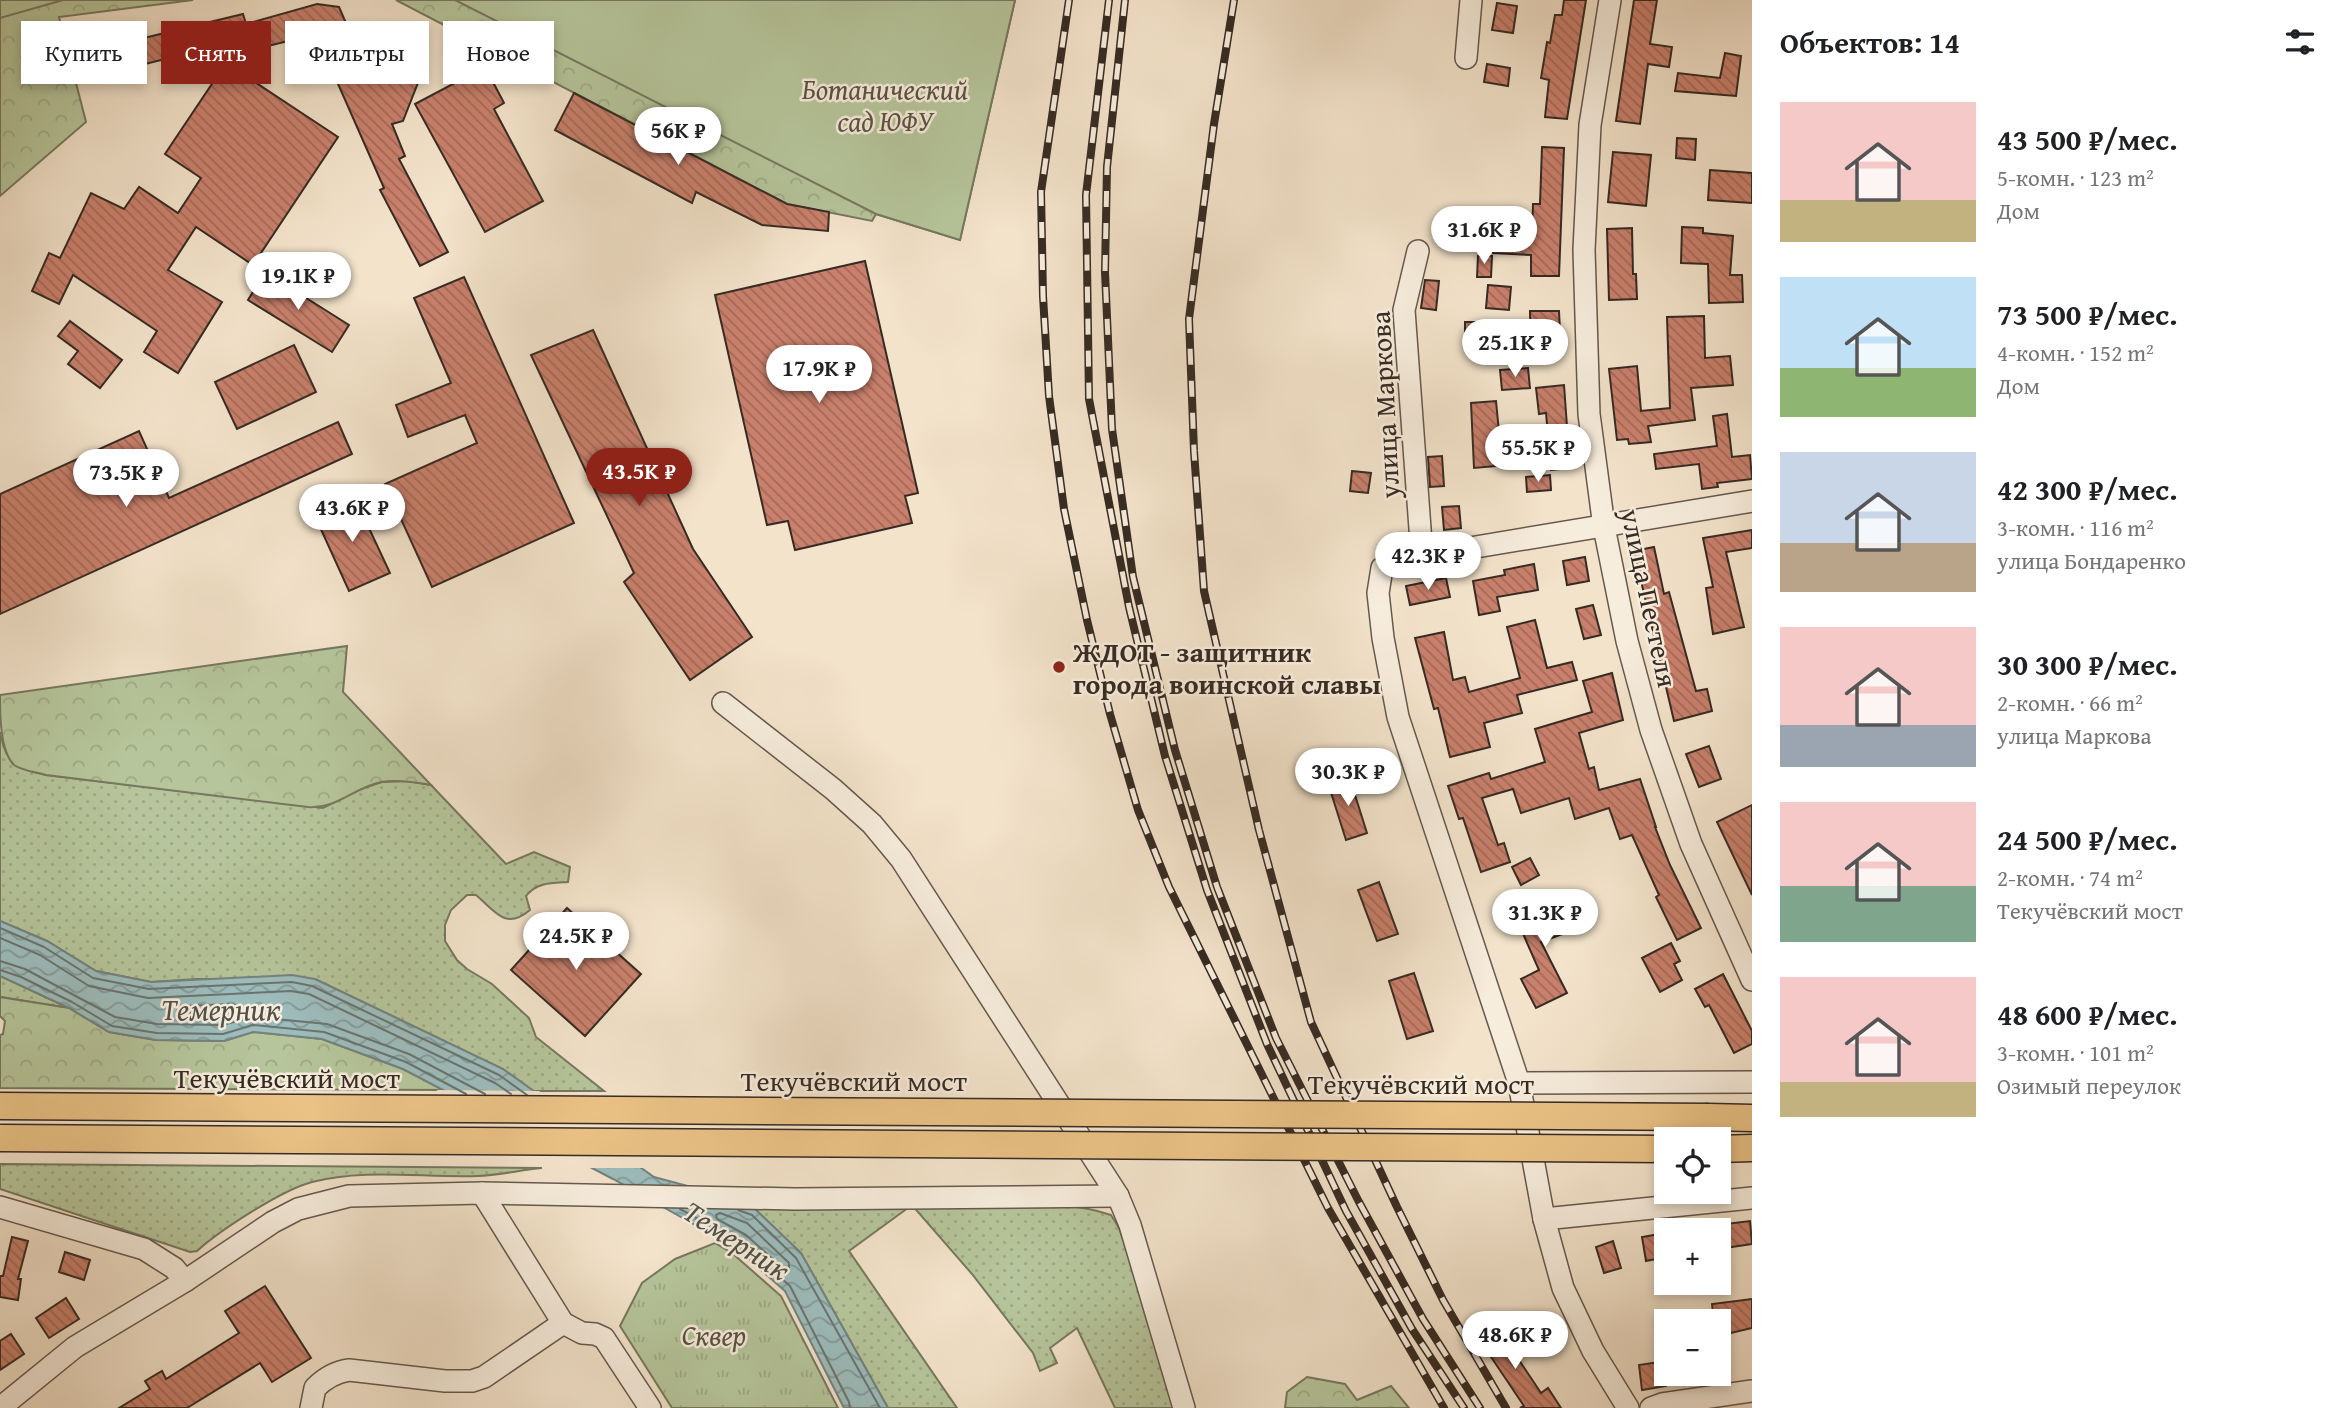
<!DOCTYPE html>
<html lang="ru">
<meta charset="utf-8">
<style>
:root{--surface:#fff;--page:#f6f6f6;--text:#202124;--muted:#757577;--accent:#8f2418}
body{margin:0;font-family:"Gentium Book Plus",serif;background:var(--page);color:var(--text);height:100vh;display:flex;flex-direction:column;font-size:26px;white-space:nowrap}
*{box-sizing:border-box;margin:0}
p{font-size:23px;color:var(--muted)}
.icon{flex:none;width:38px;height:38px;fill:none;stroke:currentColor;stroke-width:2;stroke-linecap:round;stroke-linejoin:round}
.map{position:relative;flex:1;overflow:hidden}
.drawer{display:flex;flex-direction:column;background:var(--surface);width:595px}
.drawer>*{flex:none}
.banner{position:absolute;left:21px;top:21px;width:665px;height:63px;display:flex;gap:14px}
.tools{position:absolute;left:1654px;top:1127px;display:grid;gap:14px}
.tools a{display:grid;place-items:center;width:77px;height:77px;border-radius:0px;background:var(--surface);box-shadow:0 4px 10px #0003;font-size:35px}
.price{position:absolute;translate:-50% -60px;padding:0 16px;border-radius:24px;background:#fff;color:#222;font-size:23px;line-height:46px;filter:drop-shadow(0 2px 4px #0008)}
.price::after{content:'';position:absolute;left:50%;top:42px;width:21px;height:16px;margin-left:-10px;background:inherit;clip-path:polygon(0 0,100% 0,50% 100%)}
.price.selected{background:var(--accent);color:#fff}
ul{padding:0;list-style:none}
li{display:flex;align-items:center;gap:21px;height:175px;padding:0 28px}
li span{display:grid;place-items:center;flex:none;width:196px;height:140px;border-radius:0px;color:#555}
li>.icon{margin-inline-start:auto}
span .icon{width:84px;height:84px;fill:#fffc;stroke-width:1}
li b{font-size:30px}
h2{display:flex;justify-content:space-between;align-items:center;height:84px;padding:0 28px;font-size:30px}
.tag{padding:0 24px;border-radius:0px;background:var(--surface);box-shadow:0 4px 10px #0003;font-size:24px;line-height:63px}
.tag.selected{background:var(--accent);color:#fff}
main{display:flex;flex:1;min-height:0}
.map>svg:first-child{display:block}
.grass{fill:url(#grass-dots);stroke:#76785f;stroke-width:2}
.forest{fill:url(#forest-crowns);stroke:#76785f;stroke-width:2}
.park{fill:url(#park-tufts);stroke:#76785f;stroke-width:2}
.garden{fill:#b6c59b;stroke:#76785f;stroke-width:2}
.water{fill:url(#water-waves);stroke:#74837f;stroke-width:2}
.pier{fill:#f3e3cb}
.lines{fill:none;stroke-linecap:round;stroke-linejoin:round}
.shore{stroke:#6a7470;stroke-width:2}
.building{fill:url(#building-back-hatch);stroke:#362b23;stroke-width:2}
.minor-casing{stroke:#65594d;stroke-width:24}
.major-casing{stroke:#362b23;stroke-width:29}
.minor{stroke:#f7eddd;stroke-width:21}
.major{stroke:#eac286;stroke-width:26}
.rail-casing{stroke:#362b23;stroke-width:8}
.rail{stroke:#f7eddd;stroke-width:5;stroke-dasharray:16;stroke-linecap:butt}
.major-bridge-casing{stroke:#362b23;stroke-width:29;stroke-linecap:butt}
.major-bridge{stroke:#eac286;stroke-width:26}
.poi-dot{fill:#8f2418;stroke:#f7eddd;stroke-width:2.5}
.labels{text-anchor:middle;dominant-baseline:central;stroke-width:5;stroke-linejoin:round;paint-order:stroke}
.park-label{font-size:28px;font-style:italic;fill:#565241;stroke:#f7eddd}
.street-label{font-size:28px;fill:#362b23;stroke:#f7eddd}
.poi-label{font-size:28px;font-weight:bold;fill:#362b23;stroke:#f7eddd;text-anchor:start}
.water-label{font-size:30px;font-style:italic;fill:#50504a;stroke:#f7eddd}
</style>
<main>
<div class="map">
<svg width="1752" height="1408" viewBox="0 0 1752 1408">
<defs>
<pattern id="grass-dots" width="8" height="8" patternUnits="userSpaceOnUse" patternTransform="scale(1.75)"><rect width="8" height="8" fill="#b6c59b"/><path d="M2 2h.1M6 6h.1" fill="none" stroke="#9da985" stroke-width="1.8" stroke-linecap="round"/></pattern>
<pattern id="forest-crowns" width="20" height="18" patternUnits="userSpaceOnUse" patternTransform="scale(1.75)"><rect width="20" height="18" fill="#b6c59b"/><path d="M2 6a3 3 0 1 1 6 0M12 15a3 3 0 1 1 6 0" fill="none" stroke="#9da985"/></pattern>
<pattern id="park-tufts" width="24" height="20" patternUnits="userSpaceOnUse" patternTransform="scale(1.75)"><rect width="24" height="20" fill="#b6c59b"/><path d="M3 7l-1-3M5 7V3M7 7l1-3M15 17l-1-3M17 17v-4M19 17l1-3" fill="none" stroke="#9da985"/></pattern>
<pattern id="water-waves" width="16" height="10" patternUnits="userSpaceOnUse" patternTransform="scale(1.75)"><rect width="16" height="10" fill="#9dbdbd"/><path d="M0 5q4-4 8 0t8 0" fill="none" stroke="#819a99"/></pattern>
<pattern id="building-back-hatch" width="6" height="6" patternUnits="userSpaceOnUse" patternTransform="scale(1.75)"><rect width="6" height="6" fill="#c9806c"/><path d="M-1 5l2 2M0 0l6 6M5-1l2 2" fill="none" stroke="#a46958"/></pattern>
</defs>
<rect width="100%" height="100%" fill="#f3e3cb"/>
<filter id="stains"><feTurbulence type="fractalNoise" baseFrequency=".00286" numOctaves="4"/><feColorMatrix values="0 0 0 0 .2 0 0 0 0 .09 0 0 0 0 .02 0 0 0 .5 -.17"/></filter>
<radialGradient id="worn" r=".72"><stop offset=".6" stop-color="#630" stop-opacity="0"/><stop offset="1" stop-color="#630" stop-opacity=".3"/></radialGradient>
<g class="grass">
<path d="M0,732C6,765 16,768 46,775L323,808L361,789L382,782L408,781L431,785L506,864L534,852L570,867L568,882C552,883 537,882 526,896L530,910C505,931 495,911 476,895H467L451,910L445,925V941L457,960L467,969L492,984L529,1018L536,1037L604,1091H533L503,1069L315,979H197L151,982L96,971L47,941L0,921Z"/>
<polygon points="0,976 69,1008 0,997"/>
<path d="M0,1164L542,1168C521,1170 499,1175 478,1176C424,1178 365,1168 312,1182C282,1190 220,1230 197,1251L190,1252L0,1189Z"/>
<path d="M912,1205L849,1251L957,1408H888L801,1253L755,1209C830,1207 904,1205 979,1205C1022,1205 1070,1201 1111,1215L1119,1228L1129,1256L1177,1408H1115L1077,1328L1050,1348L1057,1363L1040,1371L1033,1353L972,1274Z"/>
</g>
<g class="forest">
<polygon points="0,0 193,0 59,17 86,122 0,196"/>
<polygon points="396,0 1015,0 960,240 876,214 872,221 787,204"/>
<path d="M347,646L343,692L431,785C415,782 397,779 381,782C353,788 337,809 308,807L46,775C36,772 23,771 14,765C0,751 0,715 0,695Z"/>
<polygon points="0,997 69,1008 109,1032 156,1040 224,1041 253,1032 322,1039 403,1069 444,1090 0,1088 0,1035 3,1034 5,1021 0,1016"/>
<polygon points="1307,1377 1345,1384 1357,1400 1391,1386 1409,1408 1285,1408 1287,1392"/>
</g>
<polygon class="park" points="715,1243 732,1253 781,1296 838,1408 672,1408 620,1326 642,1283 675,1259"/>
<g class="garden">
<polygon points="0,0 63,0 0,18"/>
<polygon points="455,0 1015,0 960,240 876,214"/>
</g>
<polygon class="water" points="0,921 47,941 96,971 151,982 292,975 315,979 503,1069 654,1177 695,1188 755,1209 801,1253 888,1408 844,1408 785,1291 736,1248 613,1179 403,1069 322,1039 253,1032 224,1041 156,1040 109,1032 69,1008 0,976"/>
<polygon class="pier" points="436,1090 539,1091 648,1168 584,1168"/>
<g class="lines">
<g class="shore">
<polyline points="0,928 44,947 93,978 149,989 292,982 312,986 499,1075 527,1095"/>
<polyline points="0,938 40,955 89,986 148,998 291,991 309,994 495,1083 511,1094"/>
<polyline points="0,961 25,969 115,1017 157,1024 222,1025 254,1017 327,1024 409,1054 485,1094"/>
<polyline points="0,970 21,977 72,1002 112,1026 157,1033 223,1034 253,1025 324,1032 406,1062 466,1094"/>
<polygon points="233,1004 236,1006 235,1010 221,1014 180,1013 177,1010 180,1006"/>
<polyline points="680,1209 740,1242 790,1286 849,1402 850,1408"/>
<polyline points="738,1210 752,1215 796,1258 880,1408"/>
<polygon points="720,1213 747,1223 789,1263 789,1269 784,1269 746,1235 717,1219 716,1215"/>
</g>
</g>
<g class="building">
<polygon points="1564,0 1586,0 1567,119 1545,117 1549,80 1541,78 1547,42 1550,43 1555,15 1562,15"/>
<polygon points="1634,0 1657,0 1650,44 1672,47 1669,67 1648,64 1640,124 1616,121"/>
<polygon points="1497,3 1517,6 1513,33 1492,30"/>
<polygon points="317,4 339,7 355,44 398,25 421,75 403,121 392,124 405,156 399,159 448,252 420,266 380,190 384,188 316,34 232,55 241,40 85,79 78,54 243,14 246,24"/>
<polygon points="1725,53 1741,56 1736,96 1675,91 1678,73 1720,78"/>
<polygon points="226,63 338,137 253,265 196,227 168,270 222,302 178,373 144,352 157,331 73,275 59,304 32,291 49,253 60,258 91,193 124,209 139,187 178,213 201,178 165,154"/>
<polygon points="1487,64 1510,68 1508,86 1484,82"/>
<polygon points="485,67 504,103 494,109 543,201 485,232 415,104"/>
<polygon points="574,93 787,204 829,212 828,231 762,225 696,192 692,203 555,130"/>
<polygon points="1677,138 1696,139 1695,160 1676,158"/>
<polygon points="1542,147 1564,148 1559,276 1531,276 1531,255 1493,253 1494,233 1532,235 1533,204 1540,204"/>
<polygon points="1613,152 1651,155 1646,206 1608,202"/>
<polygon points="1710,170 1752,173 1752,203 1708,200"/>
<polygon points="1682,227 1703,228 1703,233 1733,236 1730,275 1742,275 1743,302 1709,303 1708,264 1681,263"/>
<polygon points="1632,228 1633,274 1636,274 1637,299 1609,300 1607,229"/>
<polygon points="1478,256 1492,256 1491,277 1477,277"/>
<polygon points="865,261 918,493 905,496 912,523 795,550 788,521 767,525 715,295"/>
<polygon points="265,272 349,325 332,352 248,300"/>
<polygon points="464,277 574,523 432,587 385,484 477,443 465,415 408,437 396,405 451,383 414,298"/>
<polygon points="1425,280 1439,281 1436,310 1421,308"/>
<polygon points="1488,285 1511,287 1509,310 1486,308"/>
<polygon points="1530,311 1559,311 1561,352 1531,353"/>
<polygon points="1704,316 1705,358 1730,356 1733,385 1691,388 1695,420 1648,426 1651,442 1629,444 1628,439 1617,440 1609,369 1637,366 1641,411 1670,408 1667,317"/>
<polygon points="70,321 122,360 100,388 68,364 78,351 58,336"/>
<polygon points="1465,322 1493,322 1493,337 1465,338"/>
<polygon points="593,330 693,549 752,637 690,680 624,582 634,573 531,355"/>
<polygon points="294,345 316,392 237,429 215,382"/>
<polygon points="1528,368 1530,388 1502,390 1500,370"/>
<polygon points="1564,385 1570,468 1551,470 1546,413 1539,414 1536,388"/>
<polygon points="1496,401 1499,432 1504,432 1507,465 1474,468 1471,403"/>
<polygon points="1727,414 1732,457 1750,455 1752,479 1717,483 1718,487 1702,489 1699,464 1656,469 1654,454 1717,446 1713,416"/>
<polygon points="338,422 352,454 0,614 0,494 139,431 169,498"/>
<polygon points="1442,456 1444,486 1430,487 1428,457"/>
<polygon points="1352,471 1371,473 1368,493 1350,491"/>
<polygon points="1550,475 1551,490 1527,492 1526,477"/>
<polygon points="354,496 390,573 349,591 314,514"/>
<polygon points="1459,506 1461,528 1444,530 1442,507"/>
<polygon points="1752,530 1752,548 1726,552 1744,627 1713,634 1706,588 1713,587 1703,538"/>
<polygon points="1654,547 1664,594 1669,592 1696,691 1707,689 1712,711 1674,721 1634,551"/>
<polygon points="1585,557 1589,581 1567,585 1563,561"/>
<polygon points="1534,564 1538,590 1497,597 1500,611 1479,615 1473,581 1505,575 1504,570"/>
<polygon points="1446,578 1450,597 1410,605 1406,586"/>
<polygon points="1593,605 1601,635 1584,639 1576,609"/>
<polygon points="1535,620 1547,668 1572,662 1577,680 1517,695 1522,713 1484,723 1490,747 1450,757 1438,708 1434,709 1415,638 1444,632 1453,680 1465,677 1469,692 1520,678 1507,627"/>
<polygon points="1612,673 1623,720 1579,733 1589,769 1594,767 1599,790 1640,779 1656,827 1655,827 1670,865 1701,928 1677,940 1656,897 1659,895 1632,835 1620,839 1609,808 1575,819 1569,798 1521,813 1513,789 1482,798 1498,845 1504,843 1510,862 1481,872 1463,818 1459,819 1448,786 1489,773 1491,779 1545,762 1535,729 1592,712 1583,681"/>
<polygon points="1709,746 1721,779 1699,787 1686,754"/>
<polygon points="1349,776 1367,833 1346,840 1328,783"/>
<polygon points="1752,805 1752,895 1717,822"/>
<polygon points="1530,858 1539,875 1521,885 1512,867"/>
<polygon points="1379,882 1398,934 1377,941 1358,890"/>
<polygon points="1565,896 1576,929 1541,942 1567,993 1536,1008 1521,979 1539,970 1517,920"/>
<polygon points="567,908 641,974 585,1036 511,970"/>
<polygon points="1671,943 1680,961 1674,964 1682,980 1660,992 1642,958"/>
<polygon points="1414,973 1433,1031 1407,1039 1389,981"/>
<polygon points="1723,974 1752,1031 1752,1044 1734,1053 1709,1005 1705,1007 1695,989"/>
<polygon points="1750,1221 1752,1244 1718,1249 1718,1225"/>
<polygon points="1666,1233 1666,1257 1646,1261 1642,1237"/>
<polygon points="12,1237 28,1241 18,1279 21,1279 18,1300 0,1297 0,1276 3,1276"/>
<polygon points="1613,1241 1621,1268 1604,1273 1596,1247"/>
<polygon points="65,1252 90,1260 84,1280 59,1272"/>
<polygon points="265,1286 311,1358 272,1382 260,1363 187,1408 119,1408 150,1389 145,1381 162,1371 166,1379 239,1333 225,1311"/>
<polygon points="66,1298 79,1319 49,1338 36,1318"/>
<polygon points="1752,1299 1752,1328 1718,1336 1718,1321 1714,1321 1712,1304"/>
<polygon points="1495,1324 1541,1393 1548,1388 1561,1408 1520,1408 1524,1406 1477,1336"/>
<polygon points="11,1334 24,1354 0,1370 0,1341"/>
<polygon points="1666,1361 1666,1386 1642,1390 1639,1365"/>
</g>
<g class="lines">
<defs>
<g id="minor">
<polyline points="1610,0 1590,125 1584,250 1589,414 1604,527 1627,641 1651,730 1691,844 1752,980"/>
<polyline points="1466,58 1471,0"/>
<polyline points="1418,251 1404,310 1422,556"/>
<polyline points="723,703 833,789 872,824 901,859 1118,1196 1130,1225 1184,1408"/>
<polyline points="1519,1083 1752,1082"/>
<polyline points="482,1193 563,1323 582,1333 595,1334 604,1338 650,1408"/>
<polyline points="0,1207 144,1249 174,1268 185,1281"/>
<polyline points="1544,1219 1752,1198"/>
<polyline points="0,1408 75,1347 185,1281 273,1222 298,1209 349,1196 482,1193 795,1199 1118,1196"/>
<path d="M311,1408L315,1388C325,1378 335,1372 349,1370L445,1381H472L484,1377L563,1323"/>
<polyline points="1628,1408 1593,1351 1563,1288 1544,1219 1519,1083 1398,717 1383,638 1378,593 1382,568 1422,556 1752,501"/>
<polyline points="1651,1408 1662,1404 1752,1391"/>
</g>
<g id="major">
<polyline points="1708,1117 1752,1118"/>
<polyline points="1718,1149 1752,1148"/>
</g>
</defs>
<use href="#minor" class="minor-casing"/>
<use href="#major" class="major-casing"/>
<use href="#minor" class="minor"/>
<use href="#major" class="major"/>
<defs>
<g id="rail">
<polyline points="1069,0 1041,192 1043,296 1049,396 1064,509 1087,620 1110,714 1138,810 1169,887 1328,1208 1444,1408"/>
<polyline points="1109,0 1086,195 1089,399 1129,607 1165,756 1207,890 1267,1044 1346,1211 1412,1329 1464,1408"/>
<polyline points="1125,0 1107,167 1105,272 1112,429 1133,577 1175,750 1217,887 1276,1038 1359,1202 1423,1319 1480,1408"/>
<polyline points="1234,0 1214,124 1189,319 1194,451 1204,591 1259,830 1311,1022 1397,1207 1443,1300 1506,1408"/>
</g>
</defs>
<use href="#rail" class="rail-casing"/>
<use href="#rail" class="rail"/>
<defs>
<g id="major-bridge">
<polyline points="0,1106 1708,1117"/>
<polyline points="0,1138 1666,1149"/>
</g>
</defs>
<use href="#major-bridge" class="major-bridge-casing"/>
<use href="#major-bridge" class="major-bridge"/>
</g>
<circle class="poi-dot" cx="1059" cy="667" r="7"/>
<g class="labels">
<g class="park-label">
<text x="885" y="88">Ботанический<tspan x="885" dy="32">сад ЮФУ</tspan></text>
<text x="714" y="1334">Сквер</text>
</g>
<g class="street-label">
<text transform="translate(1384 405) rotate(-93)">улица Маркова</text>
<text transform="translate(1650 598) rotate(78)">улица Пестеля</text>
<text x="287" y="1077">Текучёвский мост</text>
<text x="854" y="1080">Текучёвский мост</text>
<text x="1421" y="1083">Текучёвский мост</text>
</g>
<g class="poi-label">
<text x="1073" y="651">ЖДОТ - защитник<tspan x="1073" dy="32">города воинской славы</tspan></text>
</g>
<g class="water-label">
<text x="221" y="1009">Темерник</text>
<text transform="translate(737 1240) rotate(33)">Темерник</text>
</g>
</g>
<rect width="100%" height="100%" filter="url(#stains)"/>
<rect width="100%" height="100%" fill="url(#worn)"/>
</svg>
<div class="tools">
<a><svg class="icon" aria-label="locate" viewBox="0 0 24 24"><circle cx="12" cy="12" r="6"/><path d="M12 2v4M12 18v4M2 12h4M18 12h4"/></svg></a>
<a>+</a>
<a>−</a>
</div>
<b class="price" style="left:678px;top:167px">56K ₽</b>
<b class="price" style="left:1484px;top:266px">31.6K ₽</b>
<b class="price" style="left:298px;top:312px">19.1K ₽</b>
<b class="price" style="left:1515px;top:379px">25.1K ₽</b>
<b class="price" style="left:819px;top:405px">17.9K ₽</b>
<b class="price" style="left:1538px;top:484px">55.5K ₽</b>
<b class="price selected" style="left:639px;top:508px">43.5K ₽</b>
<b class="price" style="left:126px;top:509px">73.5K ₽</b>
<b class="price" style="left:352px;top:544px">43.6K ₽</b>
<b class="price" style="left:1428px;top:592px">42.3K ₽</b>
<b class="price" style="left:1348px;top:808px">30.3K ₽</b>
<b class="price" style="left:1545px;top:949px">31.3K ₽</b>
<b class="price" style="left:576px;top:972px">24.5K ₽</b>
<b class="price" style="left:1515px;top:1371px">48.6K ₽</b>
<div class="banner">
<a class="tag">Купить</a>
<a class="tag selected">Снять</a>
<a class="tag">Фильтры</a>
<a class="tag">Новое</a>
</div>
</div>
<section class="drawer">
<h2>Объектов: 14<svg class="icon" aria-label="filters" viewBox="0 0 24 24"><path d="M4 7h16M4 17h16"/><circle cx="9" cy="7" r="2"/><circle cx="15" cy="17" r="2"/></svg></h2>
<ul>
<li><span style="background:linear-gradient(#f6c9c9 70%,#c2b280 0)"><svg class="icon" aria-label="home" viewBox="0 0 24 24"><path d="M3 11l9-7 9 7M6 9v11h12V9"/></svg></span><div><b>43 500 ₽/мес.</b><p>5-комн. · 123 m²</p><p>Дом</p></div></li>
<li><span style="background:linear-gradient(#bfe0f5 65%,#8fb573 0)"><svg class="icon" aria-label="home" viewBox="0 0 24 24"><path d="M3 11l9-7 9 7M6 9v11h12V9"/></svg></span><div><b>73 500 ₽/мес.</b><p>4-комн. · 152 m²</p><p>Дом</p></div></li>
<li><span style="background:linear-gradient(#c9d6e8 65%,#b9a48a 0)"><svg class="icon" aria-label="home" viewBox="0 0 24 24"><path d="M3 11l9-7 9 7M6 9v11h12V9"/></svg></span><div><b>42 300 ₽/мес.</b><p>3-комн. · 116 m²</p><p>улица Бондаренко</p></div></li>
<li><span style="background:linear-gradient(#f6c9c9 70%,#9aa5b1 0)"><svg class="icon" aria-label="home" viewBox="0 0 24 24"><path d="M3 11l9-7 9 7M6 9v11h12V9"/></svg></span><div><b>30 300 ₽/мес.</b><p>2-комн. · 66 m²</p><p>улица Маркова</p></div></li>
<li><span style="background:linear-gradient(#f6c9c9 60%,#7fa58c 0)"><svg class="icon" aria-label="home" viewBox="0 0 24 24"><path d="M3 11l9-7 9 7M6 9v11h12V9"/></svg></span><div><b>24 500 ₽/мес.</b><p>2-комн. · 74 m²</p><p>Текучёвский мост</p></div></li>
<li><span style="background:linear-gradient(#f6c9c9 75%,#c2b280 0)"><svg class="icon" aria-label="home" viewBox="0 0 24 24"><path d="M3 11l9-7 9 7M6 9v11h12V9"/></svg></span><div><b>48 600 ₽/мес.</b><p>3-комн. · 101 m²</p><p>Озимый переулок</p></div></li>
</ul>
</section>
</main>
